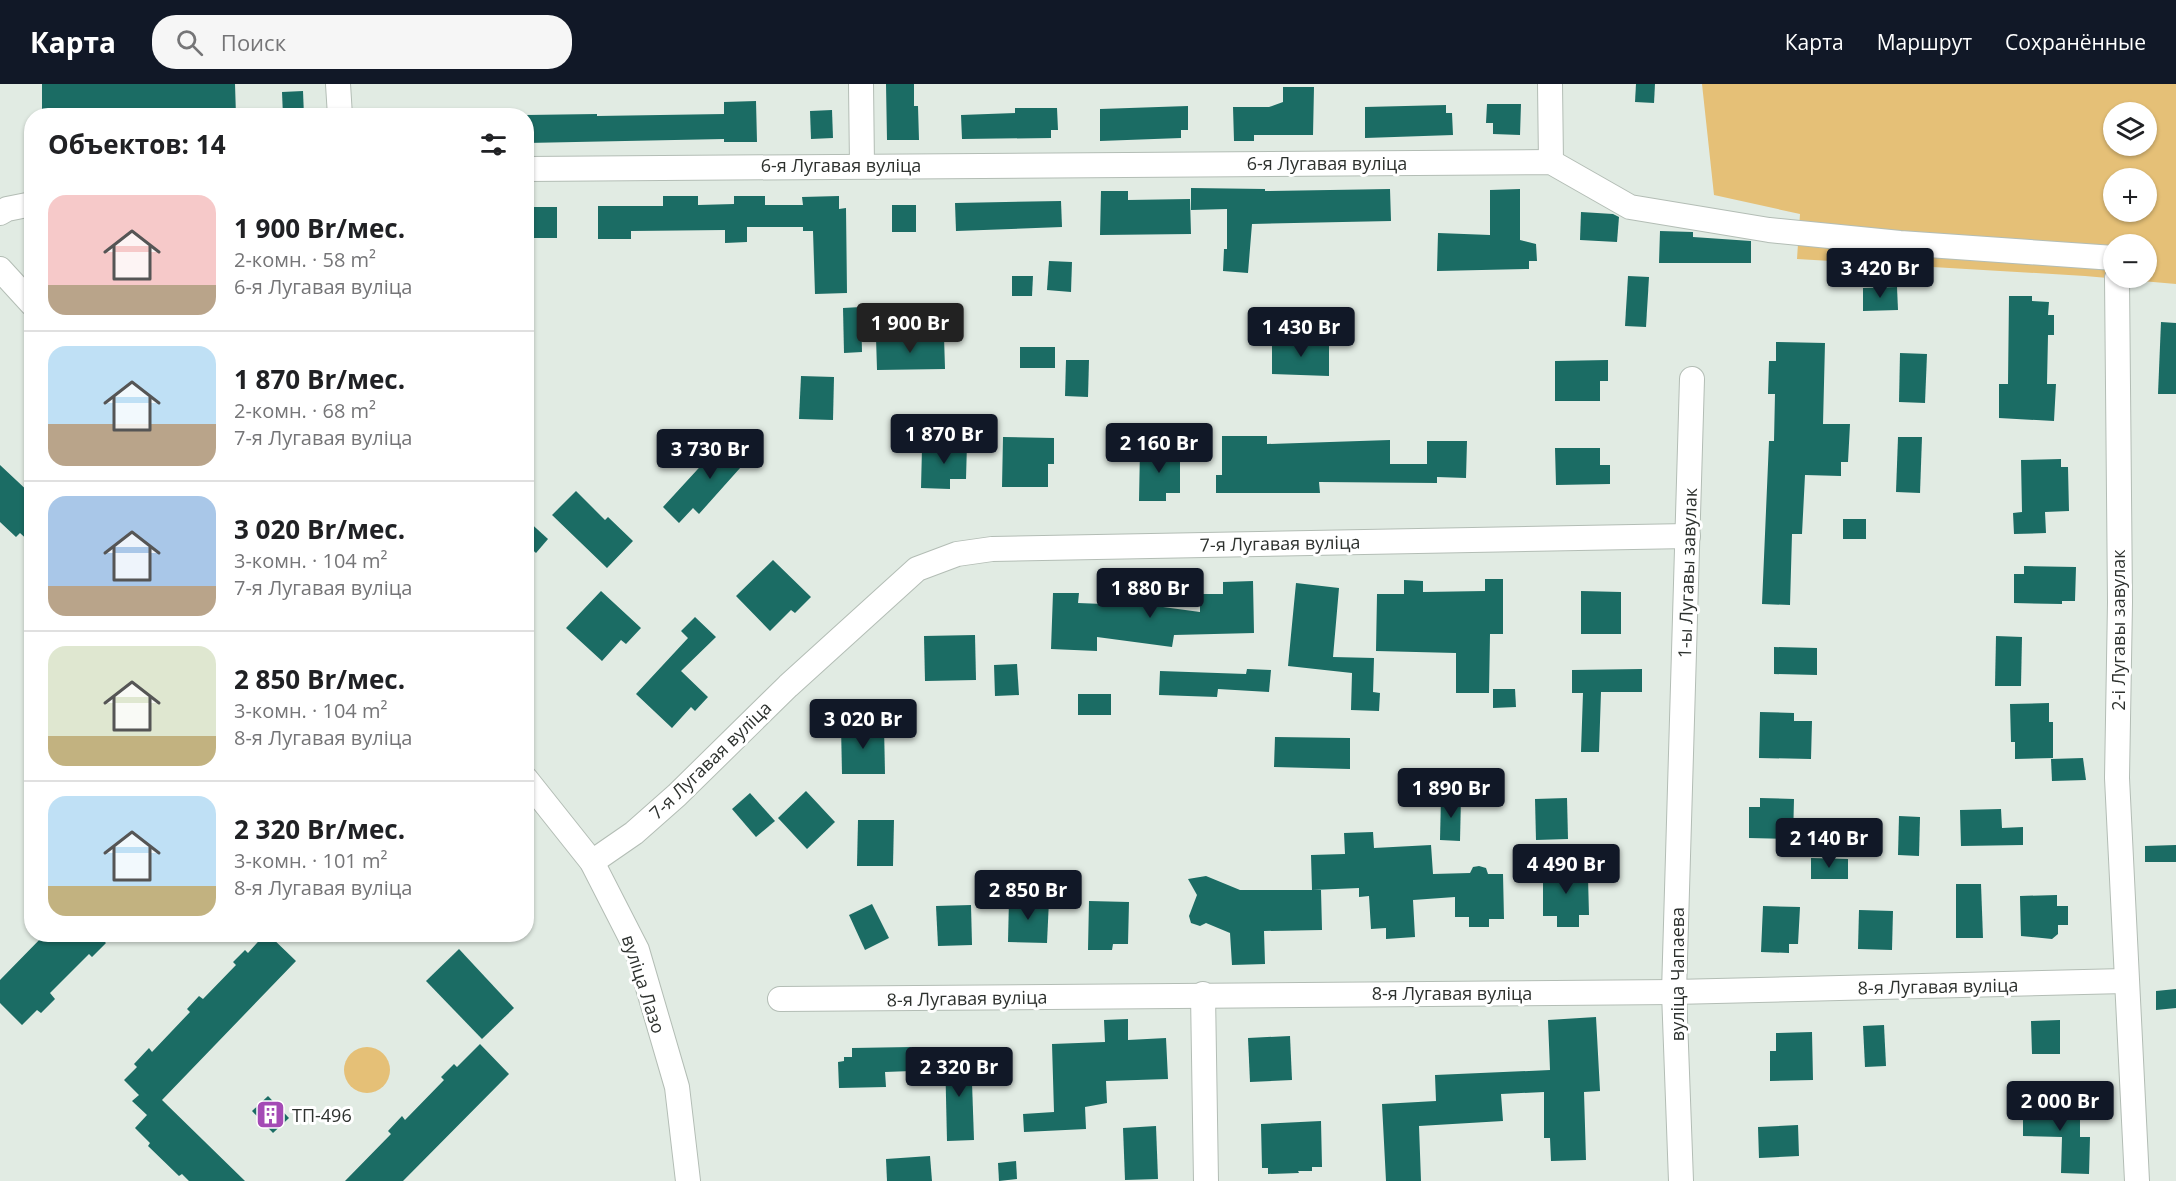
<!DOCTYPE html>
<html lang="ru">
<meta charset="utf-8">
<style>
:root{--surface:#fff;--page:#f6f6f6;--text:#202124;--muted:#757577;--line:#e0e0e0;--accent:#111827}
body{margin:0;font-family:"Open Sans",sans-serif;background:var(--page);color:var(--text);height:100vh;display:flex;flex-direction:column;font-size:22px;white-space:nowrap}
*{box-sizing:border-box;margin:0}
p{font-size:20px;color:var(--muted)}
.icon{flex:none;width:33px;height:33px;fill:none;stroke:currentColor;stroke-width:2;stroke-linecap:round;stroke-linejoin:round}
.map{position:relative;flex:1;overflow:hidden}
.drawer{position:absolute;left:24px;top:24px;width:510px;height:834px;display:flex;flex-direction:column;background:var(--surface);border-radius:24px;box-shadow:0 2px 4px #0004}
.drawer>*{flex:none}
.fabs{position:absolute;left:2103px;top:18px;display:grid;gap:12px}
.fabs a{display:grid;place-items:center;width:54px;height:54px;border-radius:50%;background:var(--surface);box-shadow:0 2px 4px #0004;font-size:30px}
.price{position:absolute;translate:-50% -51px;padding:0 14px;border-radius:6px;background:var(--accent);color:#fff;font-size:20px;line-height:39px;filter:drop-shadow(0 2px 3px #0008)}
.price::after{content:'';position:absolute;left:50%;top:36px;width:18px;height:14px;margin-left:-9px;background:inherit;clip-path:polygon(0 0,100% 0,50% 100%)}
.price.current{background:#222;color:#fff}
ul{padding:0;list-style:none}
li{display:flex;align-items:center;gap:18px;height:150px;padding:0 24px}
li+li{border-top:2px solid var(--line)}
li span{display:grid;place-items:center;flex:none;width:168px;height:120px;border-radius:18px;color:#555}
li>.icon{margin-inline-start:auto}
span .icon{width:72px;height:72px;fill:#fffc;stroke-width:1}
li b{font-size:26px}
h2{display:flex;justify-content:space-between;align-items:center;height:72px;padding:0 24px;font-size:26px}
header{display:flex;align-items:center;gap:36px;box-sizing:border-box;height:84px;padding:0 30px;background:var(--accent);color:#fff}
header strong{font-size:28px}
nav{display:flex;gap:33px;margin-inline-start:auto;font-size:21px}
.search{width:420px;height:54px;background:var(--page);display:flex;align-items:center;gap:15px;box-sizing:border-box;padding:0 21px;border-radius:24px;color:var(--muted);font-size:22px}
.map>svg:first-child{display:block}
.green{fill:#e5c077;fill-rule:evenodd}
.building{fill:#1b6c64}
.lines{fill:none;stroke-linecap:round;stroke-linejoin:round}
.minor-casing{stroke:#b3bdb5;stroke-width:26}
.minor{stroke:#fff;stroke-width:24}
.labels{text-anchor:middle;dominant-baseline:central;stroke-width:6;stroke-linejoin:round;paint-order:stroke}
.street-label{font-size:18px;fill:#2d312e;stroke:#fff}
.poi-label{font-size:18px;fill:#2d312e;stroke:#fff;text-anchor:start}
</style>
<header>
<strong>Карта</strong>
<div class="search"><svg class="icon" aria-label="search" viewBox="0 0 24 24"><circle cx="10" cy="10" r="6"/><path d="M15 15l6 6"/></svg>Поиск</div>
<nav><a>Карта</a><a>Маршрут</a><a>Сохранённые</a></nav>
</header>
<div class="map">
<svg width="2176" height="1097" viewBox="0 0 2176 1097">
<rect width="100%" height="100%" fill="#e1ebe3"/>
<g class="green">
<path d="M1702,0H2176V200L2085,192L1797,175L1800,130L1714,111ZM2114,28H2146V62H2114ZM2114,94H2146V128H2114ZM2114,160H2146V194H2114Z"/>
<circle cx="367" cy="986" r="23"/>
</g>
<g class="building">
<polygon points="42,0 235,0 236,32 212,32 212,24 89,25 89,32 42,32"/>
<polygon points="886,0 914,0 914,22 918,22 919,56 887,56"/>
<polygon points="1636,0 1655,0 1654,19 1635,18"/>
<polygon points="1283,3 1314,3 1313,51 1254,51 1254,57 1234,57 1233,23 1269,23 1283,18"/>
<polygon points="303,7 304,32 283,32 282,8"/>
<polygon points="756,17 757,58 724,58 724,55 526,59 526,31 597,30 597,32 724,30 724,18"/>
<polygon points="1487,20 1521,20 1520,51 1493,50 1493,39 1486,39"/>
<polygon points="1446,21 1446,29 1452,29 1453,51 1365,54 1365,23"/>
<polygon points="1188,22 1188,46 1181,46 1181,54 1100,57 1100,25"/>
<polygon points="1015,24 1057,24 1058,46 1051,46 1051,54 962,55 961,31 1015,29"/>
<polygon points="832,26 833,54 811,55 810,27"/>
<polygon points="1191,104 1265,105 1265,107 1390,105 1391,137 1252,140 1248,189 1223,187 1224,165 1227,165 1227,125 1191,126"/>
<polygon points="1520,105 1520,156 1536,160 1537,177 1529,177 1529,185 1437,187 1438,149 1490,151 1490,106"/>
<polygon points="1101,107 1128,107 1128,116 1190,115 1191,150 1100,151"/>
<polygon points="663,112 698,112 698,121 734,120 734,112 765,112 765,121 803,121 802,113 839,112 839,125 846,124 847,209 815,210 813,147 803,147 803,143 747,143 747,158 725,159 725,146 631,147 631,155 598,155 598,122 663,122"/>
<polygon points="1061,117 1062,143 956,147 955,119"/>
<rect x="892" y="121" width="24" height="27"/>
<rect x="526" y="123" width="31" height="31"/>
<polygon points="1581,128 1613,130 1619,133 1617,158 1580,156"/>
<polygon points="1660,147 1693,148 1693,153 1751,157 1751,179 1659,179"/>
<polygon points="1049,177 1072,178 1071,208 1047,206"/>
<polygon points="1012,192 1033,192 1032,212 1012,212"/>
<polygon points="1628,192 1649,193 1646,243 1625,242"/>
<polygon points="1897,203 1898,226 1863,227 1863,204"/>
<polygon points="2009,212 2032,212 2032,217 2049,218 2048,231 2054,231 2054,251 2048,251 2047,300 2056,300 2054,337 1999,334 1999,300 2008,300"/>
<polygon points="861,223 862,268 844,269 843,224"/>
<polygon points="2161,238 2176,239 2176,310 2158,310"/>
<polygon points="944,253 945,285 877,286 876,254"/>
<polygon points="1272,257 1329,258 1329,292 1272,290"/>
<polygon points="1776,258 1825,259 1823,340 1850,340 1848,378 1841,378 1841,392 1805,391 1802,450 1792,450 1790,521 1762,520 1769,357 1774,357 1775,310 1768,310 1769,277 1776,277"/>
<rect x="1020" y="263" width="35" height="21"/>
<polygon points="1900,269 1927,270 1925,319 1899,318"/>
<polygon points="1066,276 1089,276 1088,313 1065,312"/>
<polygon points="1608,276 1608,297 1600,297 1600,317 1555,317 1555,277"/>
<polygon points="801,292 834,293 833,336 799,335"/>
<polygon points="740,350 757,365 699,430 693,424 679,439 663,423 708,374 713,380"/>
<polygon points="1222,352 1267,352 1267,360 1390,356 1390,380 1427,380 1427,357 1467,357 1466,394 1437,393 1437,399 1319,398 1320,409 1216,409 1216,391 1222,391"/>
<polygon points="1003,353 1054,354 1054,380 1048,380 1048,403 1002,403"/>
<polygon points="1898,353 1922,353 1920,409 1896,408"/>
<polygon points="945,358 967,359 966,395 950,395 950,405 921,404 922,364 944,365"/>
<polygon points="1555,364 1600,364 1600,381 1610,381 1610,400 1556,401"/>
<polygon points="1140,365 1180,365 1180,409 1166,409 1166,417 1139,417"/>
<polygon points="2061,375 2061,383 2068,383 2069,427 2045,428 2046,449 2014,450 2013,429 2022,428 2021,376"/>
<polygon points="0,381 32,411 32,460 20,449 16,453 0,438"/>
<polygon points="576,407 605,436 608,433 633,457 607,484 552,431"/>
<polygon points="526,435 548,455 536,469 526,460"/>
<rect x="1843" y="435" width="23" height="20"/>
<polygon points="773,476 811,513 795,529 791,526 770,547 736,512"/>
<polygon points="2024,482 2076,483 2075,517 2062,517 2062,520 2014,519 2014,490 2024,490"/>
<polygon points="1485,495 1503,495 1503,550 1490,550 1489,609 1456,609 1456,569 1376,567 1377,510 1404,510 1404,496 1423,497 1423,508 1485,507"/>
<polygon points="1253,497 1254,549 1174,551 1172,563 1097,553 1097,567 1051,565 1053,509 1079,509 1078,519 1128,521 1129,512 1164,517 1163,523 1200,528 1200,510 1223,510 1223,498"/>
<polygon points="1296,499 1339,504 1333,573 1374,574 1373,608 1380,609 1379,627 1351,626 1352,589 1288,582"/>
<polygon points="601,507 641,544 626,560 621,556 602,577 566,544"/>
<polygon points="1581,507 1621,508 1621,550 1581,550"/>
<polygon points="695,533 716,553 681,587 708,613 695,627 691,623 672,644 636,610 688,554 681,547"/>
<polygon points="975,551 976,596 925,597 924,552"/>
<polygon points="1996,552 2022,553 2021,602 1995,602"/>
<polygon points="1774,563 1817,564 1817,591 1774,590"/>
<polygon points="1017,580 1019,611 995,612 994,581"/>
<polygon points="1247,585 1271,586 1269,608 1218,605 1217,613 1159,611 1160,587 1246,590"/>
<polygon points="1642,585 1642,608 1601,608 1599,668 1581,668 1583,609 1572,609 1572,586"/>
<polygon points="1493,605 1515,605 1516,623 1493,624"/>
<rect x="1078" y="610" width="33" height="21"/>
<polygon points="2049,619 2049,638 2053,638 2053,674 2015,675 2015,658 2011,658 2010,620"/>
<polygon points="1760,628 1794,629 1794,637 1812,637 1811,675 1759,674"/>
<polygon points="884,641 885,690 842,690 841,642"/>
<polygon points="1275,653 1350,654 1350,685 1274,683"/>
<polygon points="2083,674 2086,696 2052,697 2051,675"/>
<polygon points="806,707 835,738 807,765 778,734"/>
<polygon points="750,709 775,737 756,753 732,725"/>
<polygon points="1441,713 1461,713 1460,757 1440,756"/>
<polygon points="1567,714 1568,755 1536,756 1535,715"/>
<polygon points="1760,714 1794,715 1793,755 1749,754 1749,723 1760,723"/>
<polygon points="2001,725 2002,744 2023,743 2023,761 1961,762 1960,726"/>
<polygon points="1899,732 1920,733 1919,772 1898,771"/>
<polygon points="858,736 894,736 893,782 857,782"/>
<polygon points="1373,748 1374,764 1431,761 1433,790 1470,789 1473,783 1479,782 1486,784 1488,790 1503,790 1504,835 1489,835 1489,843 1469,843 1469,833 1455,833 1455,813 1413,816 1415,853 1386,855 1386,844 1371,845 1369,812 1359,813 1359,804 1312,806 1311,771 1345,770 1344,749"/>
<polygon points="2176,761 2176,778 2145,778 2145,762"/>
<polygon points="1567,774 1588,793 1589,831 1579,831 1579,843 1557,843 1557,832 1543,832 1543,789 1553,789"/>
<polygon points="1811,774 1848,775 1848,795 1811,795"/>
<polygon points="1206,792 1240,806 1321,806 1322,846 1264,847 1265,880 1232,881 1230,849 1206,839 1200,842 1191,839 1189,832 1197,811 1188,795"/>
<polygon points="1956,800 1981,800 1983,854 1956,854"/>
<polygon points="2057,811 2057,822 2068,822 2068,841 2058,841 2058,850 2052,855 2021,852 2020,812"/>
<polygon points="1009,815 1049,816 1047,859 1008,858"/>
<polygon points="1089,817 1129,818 1128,860 1113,860 1112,866 1088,866"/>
<polygon points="872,820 889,854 865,866 849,831"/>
<polygon points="971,821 972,861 938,862 936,822"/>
<polygon points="1763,822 1800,823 1798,860 1789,860 1789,869 1761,868"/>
<polygon points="1859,826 1893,827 1892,866 1858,865"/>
<polygon points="45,850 108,850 103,856 106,859 92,873 89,870 50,909 55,915 41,929 37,926 22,941 0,919 0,896"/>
<polygon points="265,850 268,850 296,877 162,1016 245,1097 189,1097 182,1090 179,1092 148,1062 150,1059 135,1044 147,1031 132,1017 139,1011 124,996 137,983 134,980 149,964 152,968 190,928 187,925 199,912 203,915 236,881 233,878 245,866 248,869"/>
<polygon points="459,865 514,924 482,955 426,897"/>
<polygon points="2176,905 2176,924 2156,926 2156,907"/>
<polygon points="1596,933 1600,1007 1584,1008 1586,1076 1551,1077 1550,1054 1544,1054 1544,1008 1501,1010 1503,1037 1419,1042 1421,1097 1386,1097 1382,1020 1436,1017 1435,991 1550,986 1548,936"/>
<polygon points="1128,935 1128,956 1166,954 1168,995 1106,997 1107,1019 1085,1023 1086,1045 1024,1048 1023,1030 1054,1028 1052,960 1105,958 1104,936"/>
<polygon points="2060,936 2060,970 2032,970 2031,937"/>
<polygon points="1884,941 1886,982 1865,983 1863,942"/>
<polygon points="1812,948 1813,996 1770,997 1770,967 1776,967 1776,949"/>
<polygon points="1290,952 1292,996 1250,998 1248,954"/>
<polygon points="480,960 509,990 403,1097 345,1097 391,1050 388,1047 402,1032 405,1036 444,996 441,993 454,980 457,983"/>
<polygon points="911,963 911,987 885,988 886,1003 839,1004 838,978 844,977 844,973 852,973 852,964"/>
<polygon points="945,970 971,970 974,1056 947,1057"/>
<polygon points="268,1012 289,1034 273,1049 252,1027"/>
<polygon points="2023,1019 2080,1020 2080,1053 2090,1053 2089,1090 2061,1089 2062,1053 2023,1052"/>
<polygon points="1321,1037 1322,1083 1312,1083 1312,1087 1298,1087 1299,1089 1268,1090 1268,1084 1262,1084 1261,1040"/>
<polygon points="1798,1041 1799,1072 1759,1074 1758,1043"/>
<polygon points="1156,1042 1158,1095 1125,1096 1123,1044"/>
<polygon points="930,1072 932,1097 887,1097 886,1075"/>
<polygon points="1016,1077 1017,1095 999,1097 998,1079"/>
</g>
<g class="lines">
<defs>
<g id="minor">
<polyline points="338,0 340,32"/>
<polyline points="861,0 862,81"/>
<polyline points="1550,0 1551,78"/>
<polyline points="526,85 1551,78 1630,123 1769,146 1900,159 2114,174"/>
<polyline points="0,129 7,125 32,120"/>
<polyline points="0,185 32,220"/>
<polyline points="2117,194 2120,518 2117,694 2137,1097"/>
<polyline points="526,695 592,778 637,866 677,1003 688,1097"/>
<polyline points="592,778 634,749 677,711 788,602 917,485 957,470 992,465 1688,452"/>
<polyline points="1203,910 1206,1097"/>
<polyline points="780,915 1674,908 2125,897"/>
<polyline points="1681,1097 1674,908 1692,295"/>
</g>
</defs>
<use href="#minor" class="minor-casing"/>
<use href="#minor" class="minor"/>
</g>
<defs>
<symbol id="building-square" viewBox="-11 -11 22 22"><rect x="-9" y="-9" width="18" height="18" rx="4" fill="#a44ab5" stroke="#fff"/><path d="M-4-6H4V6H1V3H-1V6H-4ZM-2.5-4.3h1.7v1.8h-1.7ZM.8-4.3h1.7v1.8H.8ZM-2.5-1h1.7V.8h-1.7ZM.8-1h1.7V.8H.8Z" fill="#fff"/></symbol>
</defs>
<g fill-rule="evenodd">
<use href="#building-square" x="254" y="1014" width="33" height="33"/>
</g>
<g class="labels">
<g class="street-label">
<text x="1327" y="79">6-я Лугавая вуліца</text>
<text x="841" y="81">6-я Лугавая вуліца</text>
<text transform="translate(1280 459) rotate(-1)">7-я Лугавая вуліца</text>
<text transform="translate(1687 489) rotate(-88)">1-ы Лугавы завулак</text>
<text transform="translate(2118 546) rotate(-90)">2-і Лугавы завулак</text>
<text transform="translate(710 676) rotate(-44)">7-я Лугавая вуліца</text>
<text transform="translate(1677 890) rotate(-90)">вуліца Чапаева</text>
<text transform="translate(644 900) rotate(72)">вуліца Лазо</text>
<text transform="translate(1938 902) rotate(-1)">8-я Лугавая вуліца</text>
<text x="1452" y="909">8-я Лугавая вуліца</text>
<text transform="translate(967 914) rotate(-1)">8-я Лугавая вуліца</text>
</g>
<g class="poi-label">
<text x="292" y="1031">ТП-496</text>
</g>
</g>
</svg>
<div class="fabs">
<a><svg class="icon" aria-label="layers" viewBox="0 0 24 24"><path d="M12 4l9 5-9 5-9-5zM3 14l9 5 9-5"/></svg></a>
<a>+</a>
<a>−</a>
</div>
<b class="price" style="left:1880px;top:215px">3 420 Br</b>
<b class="price current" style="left:910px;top:270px">1 900 Br</b>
<b class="price" style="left:1301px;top:274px">1 430 Br</b>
<b class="price" style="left:944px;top:381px">1 870 Br</b>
<b class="price" style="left:1159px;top:390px">2 160 Br</b>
<b class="price" style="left:710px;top:396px">3 730 Br</b>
<b class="price" style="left:1150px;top:535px">1 880 Br</b>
<b class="price" style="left:863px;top:666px">3 020 Br</b>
<b class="price" style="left:1451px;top:735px">1 890 Br</b>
<b class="price" style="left:1829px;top:785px">2 140 Br</b>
<b class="price" style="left:1566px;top:811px">4 490 Br</b>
<b class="price" style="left:1028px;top:837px">2 850 Br</b>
<b class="price" style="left:959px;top:1014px">2 320 Br</b>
<b class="price" style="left:2060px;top:1048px">2 000 Br</b>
<section class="drawer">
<h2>Объектов: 14<svg class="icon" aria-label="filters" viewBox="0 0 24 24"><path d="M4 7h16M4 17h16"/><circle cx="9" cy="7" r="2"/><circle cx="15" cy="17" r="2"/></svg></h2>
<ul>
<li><span style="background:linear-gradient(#f6c9c9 75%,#b9a48a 0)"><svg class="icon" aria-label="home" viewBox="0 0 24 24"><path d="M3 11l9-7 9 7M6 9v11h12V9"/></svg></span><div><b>1 900 Br/мес.</b><p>2-комн. · 58 m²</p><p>6-я Лугавая вуліца</p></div></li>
<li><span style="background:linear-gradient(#bfe0f5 65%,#b9a48a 0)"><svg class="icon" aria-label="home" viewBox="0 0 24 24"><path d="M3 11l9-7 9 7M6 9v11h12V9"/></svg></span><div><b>1 870 Br/мес.</b><p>2-комн. · 68 m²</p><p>7-я Лугавая вуліца</p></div></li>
<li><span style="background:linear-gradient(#a9c7e8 75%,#b9a48a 0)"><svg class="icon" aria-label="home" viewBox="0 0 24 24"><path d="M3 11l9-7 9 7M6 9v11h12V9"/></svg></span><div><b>3 020 Br/мес.</b><p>3-комн. · 104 m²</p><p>7-я Лугавая вуліца</p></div></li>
<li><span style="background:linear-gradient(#dfe7d0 75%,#c2b280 0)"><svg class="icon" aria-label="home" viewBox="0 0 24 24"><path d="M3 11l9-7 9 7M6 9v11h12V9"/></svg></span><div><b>2 850 Br/мес.</b><p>3-комн. · 104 m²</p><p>8-я Лугавая вуліца</p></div></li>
<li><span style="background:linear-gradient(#bfe0f5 75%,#c2b280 0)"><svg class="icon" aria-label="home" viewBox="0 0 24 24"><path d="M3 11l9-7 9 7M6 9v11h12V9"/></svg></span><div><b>2 320 Br/мес.</b><p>3-комн. · 101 m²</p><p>8-я Лугавая вуліца</p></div></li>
</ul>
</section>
</div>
